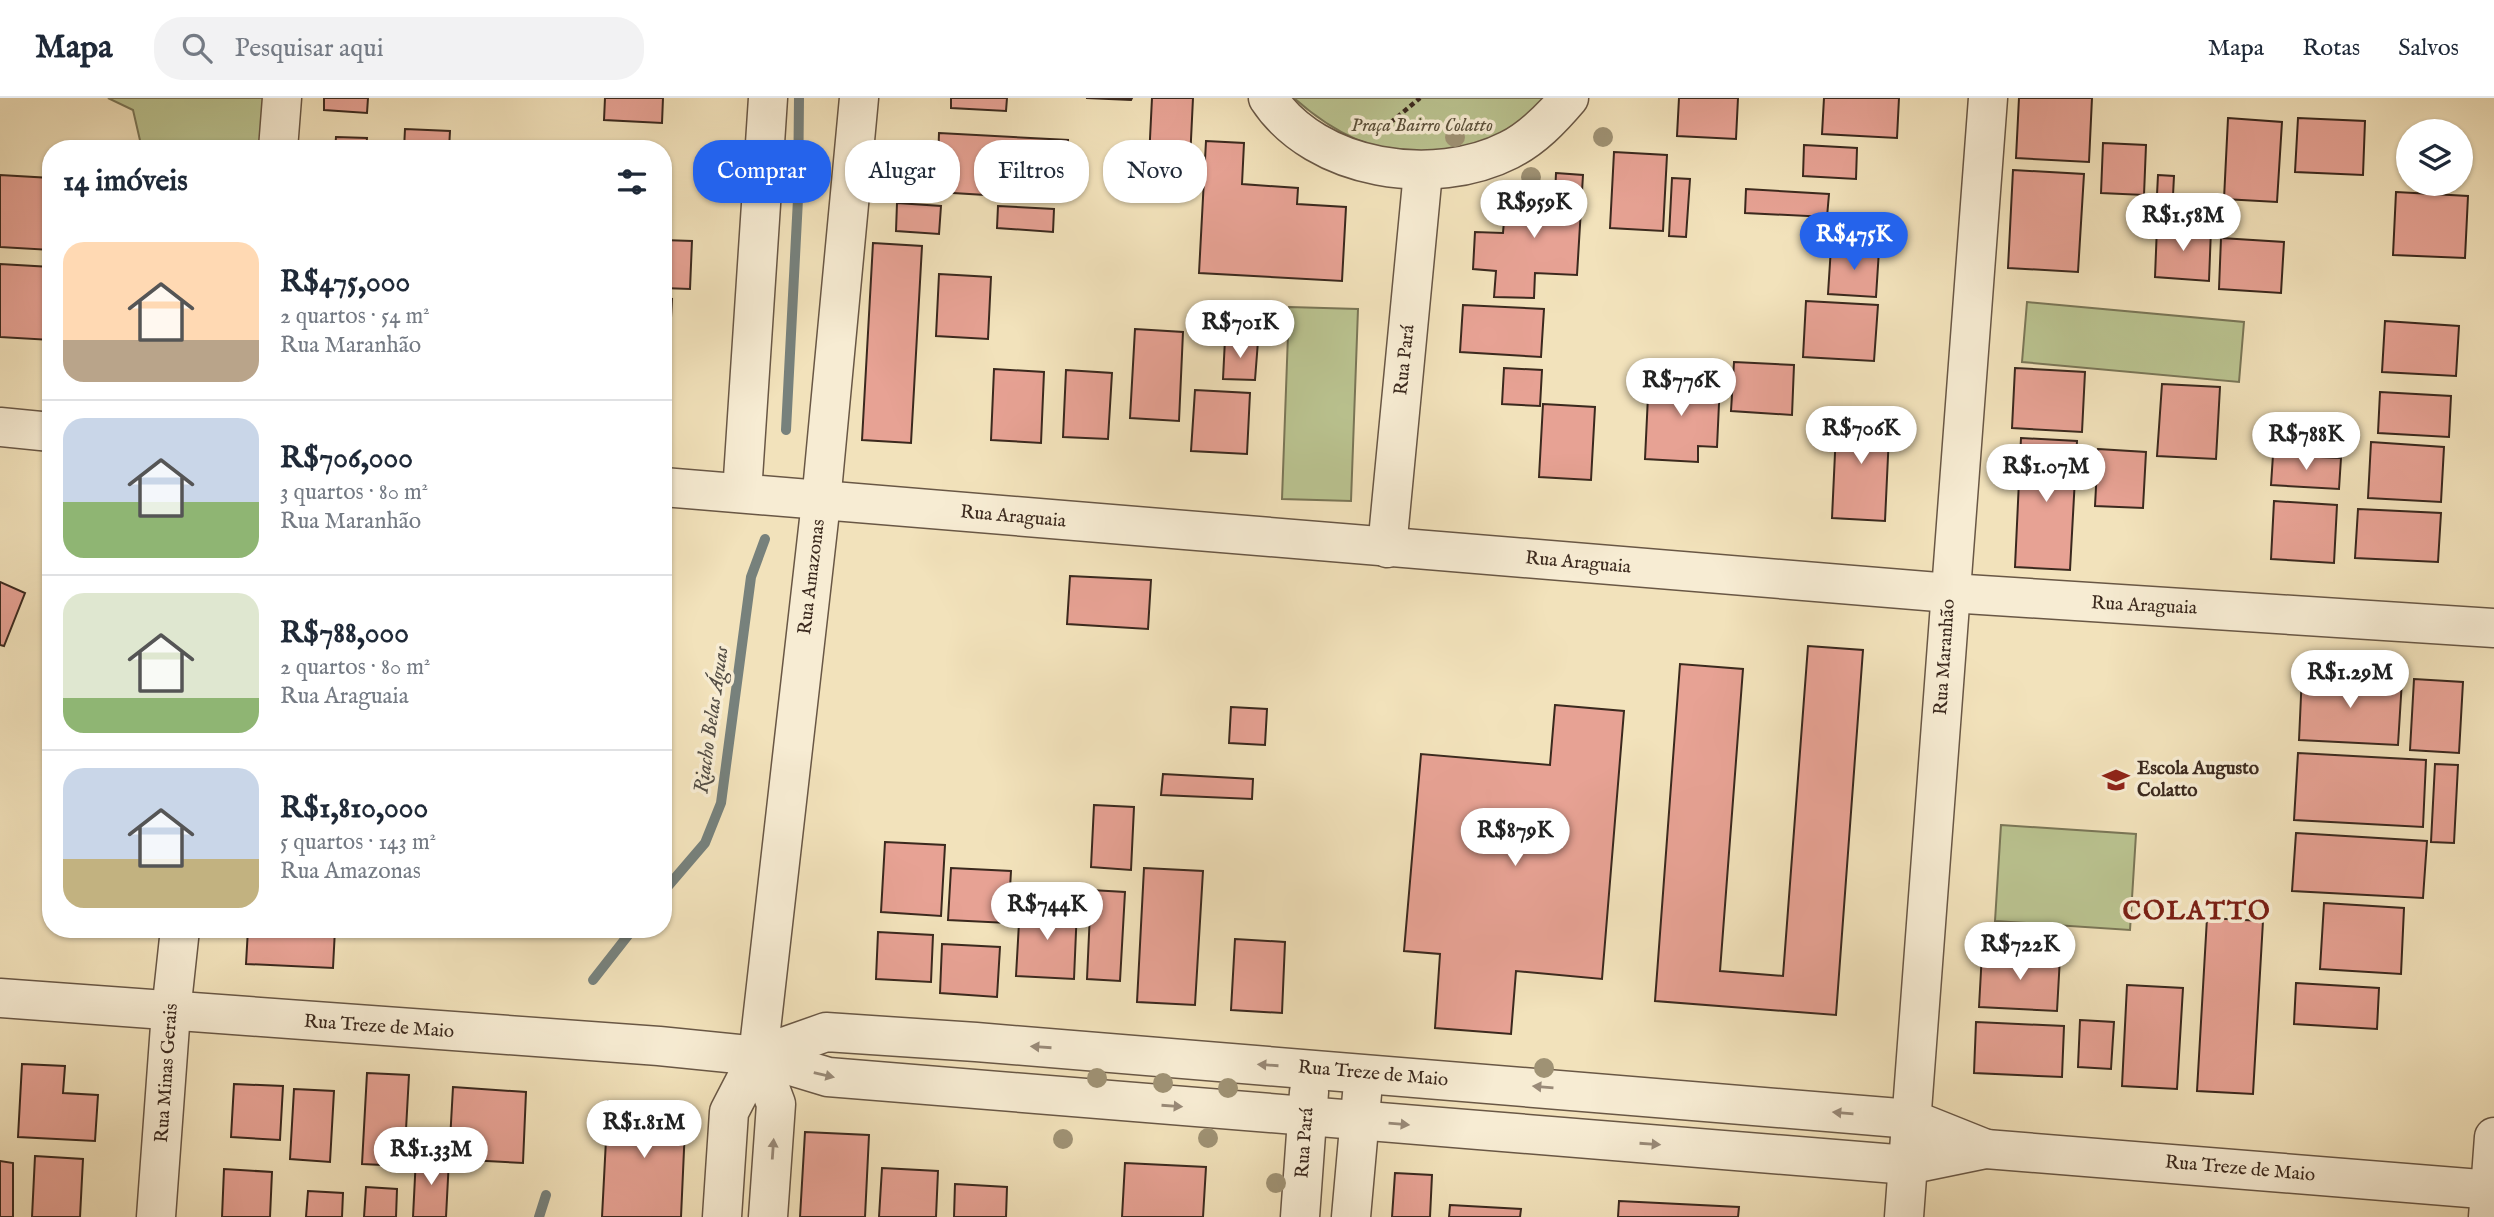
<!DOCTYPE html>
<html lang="pt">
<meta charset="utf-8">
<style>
:root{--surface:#fff;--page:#f2f2f3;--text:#1f2937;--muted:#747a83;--line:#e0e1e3;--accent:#2563eb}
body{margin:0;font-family:"IM FELL English",serif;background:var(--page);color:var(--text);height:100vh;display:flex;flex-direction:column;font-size:26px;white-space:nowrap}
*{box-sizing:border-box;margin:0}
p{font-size:23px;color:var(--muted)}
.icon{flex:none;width:38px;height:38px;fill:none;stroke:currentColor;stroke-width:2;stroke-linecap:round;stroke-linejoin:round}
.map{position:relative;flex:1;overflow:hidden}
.sheet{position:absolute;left:42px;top:42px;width:630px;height:798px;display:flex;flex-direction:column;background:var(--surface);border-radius:28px;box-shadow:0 2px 5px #0004}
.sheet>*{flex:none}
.banner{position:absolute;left:693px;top:42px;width:665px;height:63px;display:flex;gap:14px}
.buttons{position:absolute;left:2396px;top:21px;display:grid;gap:14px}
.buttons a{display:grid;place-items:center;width:77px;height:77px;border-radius:50%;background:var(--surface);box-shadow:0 2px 5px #0004;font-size:35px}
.price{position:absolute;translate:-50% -60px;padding:0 16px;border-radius:24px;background:#fff;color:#222;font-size:23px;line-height:46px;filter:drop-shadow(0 2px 4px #0008)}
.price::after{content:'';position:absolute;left:50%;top:42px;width:21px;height:16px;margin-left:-10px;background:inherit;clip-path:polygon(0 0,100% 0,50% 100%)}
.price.current{background:var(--accent);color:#fff}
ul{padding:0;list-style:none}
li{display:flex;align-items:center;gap:21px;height:175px;padding:0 21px}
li+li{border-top:2px solid var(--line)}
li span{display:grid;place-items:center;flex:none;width:196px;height:140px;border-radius:21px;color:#555}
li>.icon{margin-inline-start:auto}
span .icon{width:84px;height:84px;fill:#fffc;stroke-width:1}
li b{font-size:30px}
h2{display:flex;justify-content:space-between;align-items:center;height:84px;padding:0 21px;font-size:30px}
.tag{padding:0 24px;border-radius:28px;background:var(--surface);box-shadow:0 2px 5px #0004;font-size:24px;line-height:63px}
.tag.current{background:var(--accent);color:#fff}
header{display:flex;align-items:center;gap:42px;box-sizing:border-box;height:98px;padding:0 35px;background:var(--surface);border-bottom:2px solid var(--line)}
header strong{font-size:33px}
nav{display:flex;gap:38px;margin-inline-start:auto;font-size:24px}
.search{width:490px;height:63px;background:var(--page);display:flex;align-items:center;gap:18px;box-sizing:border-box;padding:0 24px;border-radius:28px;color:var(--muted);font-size:26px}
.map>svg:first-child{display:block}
.green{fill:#bac390;stroke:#7a7657;stroke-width:2}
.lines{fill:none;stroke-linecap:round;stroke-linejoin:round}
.stream{stroke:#77817c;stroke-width:10}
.building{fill:#e7a294;stroke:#3b291e;stroke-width:2}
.minor-casing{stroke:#695745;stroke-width:41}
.tertiary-casing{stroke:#695745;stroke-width:41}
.path{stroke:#3b291e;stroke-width:4.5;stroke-dasharray:5 3.5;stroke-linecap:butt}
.minor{stroke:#f7ecd3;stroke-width:38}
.tertiary{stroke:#f7ecd3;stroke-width:38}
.tree{fill:#9f9274}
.oneway{fill:#998a78}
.labels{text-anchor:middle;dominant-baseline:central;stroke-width:7;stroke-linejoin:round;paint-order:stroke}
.park-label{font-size:19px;font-style:italic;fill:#5b503a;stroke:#f7ecd3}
.street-label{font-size:19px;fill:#3b291e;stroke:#f7ecd3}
.poi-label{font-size:19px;font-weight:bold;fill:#3b291e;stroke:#f7ecd3;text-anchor:start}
.water-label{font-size:21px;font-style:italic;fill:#544e45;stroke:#f7ecd3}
.district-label{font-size:26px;font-weight:bold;letter-spacing:2px;fill:#7a1f14;stroke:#f7ecd3}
</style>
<header>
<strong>Mapa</strong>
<div class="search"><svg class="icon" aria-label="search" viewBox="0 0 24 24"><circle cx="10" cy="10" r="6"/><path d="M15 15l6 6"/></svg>Pesquisar aqui</div>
<nav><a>Mapa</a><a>Rotas</a><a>Salvos</a></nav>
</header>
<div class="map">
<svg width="2494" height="1119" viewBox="0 0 2494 1119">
<rect width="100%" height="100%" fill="#f2e2bb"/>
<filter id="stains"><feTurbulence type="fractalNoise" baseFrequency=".00286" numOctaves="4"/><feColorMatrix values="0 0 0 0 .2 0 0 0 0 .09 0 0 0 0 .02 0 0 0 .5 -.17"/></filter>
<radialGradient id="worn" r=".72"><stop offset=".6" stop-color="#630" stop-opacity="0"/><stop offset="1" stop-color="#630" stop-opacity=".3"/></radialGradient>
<g class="green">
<polygon points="108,0 268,0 264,51 142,51 133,12"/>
<path d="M1294,0H1550C1533,13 1513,33 1493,41C1419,72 1352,52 1294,0Z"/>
<polygon points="2027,204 2244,224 2239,284 2022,264"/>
<polygon points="1289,209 1358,211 1351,403 1282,401"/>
<polygon points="2001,727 2136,736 2130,832 1995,823"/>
</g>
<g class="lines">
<g class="stream">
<polyline points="786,332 798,101 799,0"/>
<polyline points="663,794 705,745 721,705 751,479 765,441"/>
<polyline points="593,882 633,831"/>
<polyline points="539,1119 546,1097"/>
</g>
</g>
<g class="building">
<polygon points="324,0 368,0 367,15 324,12"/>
<polygon points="605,0 663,0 662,25 604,22"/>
<polygon points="951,0 1007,0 1006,13 951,10"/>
<polygon points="1086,0 1132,0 1131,2"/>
<polygon points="1152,0 1193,0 1189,83 1148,81"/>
<polygon points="1679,0 1738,0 1736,41 1677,38"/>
<polygon points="1824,0 1899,0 1897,40 1822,36"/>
<polygon points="2019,0 2092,0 2089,64 2016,60"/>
<polygon points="2228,20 2282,24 2277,104 2224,101"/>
<polygon points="2298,20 2365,23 2363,77 2295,74"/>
<polygon points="405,31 450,33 449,51 404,51"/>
<polygon points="939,35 1068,42 1065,102 937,94"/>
<polygon points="336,39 367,40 366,51 335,51"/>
<polygon points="1206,43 1244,45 1242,86 1298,90 1297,106 1346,109 1342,183 1199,175"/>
<polygon points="2103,45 2146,47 2144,97 2101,95"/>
<polygon points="1804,47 1857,50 1856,81 1803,78"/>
<polygon points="1614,54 1667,57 1663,133 1610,130"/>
<polygon points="2013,72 2084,76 2078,174 2008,170"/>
<polygon points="1556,75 1583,77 1577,177 1535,175 1534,200 1494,199 1496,173 1473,171 1475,134 1503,135 1505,111 1529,112 1530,95 1555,97"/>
<polygon points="0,77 51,80 51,152 0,149"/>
<polygon points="2158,77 2174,78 2172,117 2156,116"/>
<polygon points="1672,80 1690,81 1686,139 1669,138"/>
<polygon points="1746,91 1829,96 1827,119 1745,115"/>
<polygon points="2396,94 2468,98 2465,160 2393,157"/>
<polygon points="897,105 941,108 939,136 896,133"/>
<polygon points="998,108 1054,111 1053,134 997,130"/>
<polygon points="2157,128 2211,131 2209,183 2155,179"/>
<polygon points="2221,140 2284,144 2281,195 2219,191"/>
<polygon points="663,142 692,143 690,191 663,190"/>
<polygon points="873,145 922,148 911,345 862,342"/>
<polygon points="1831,149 1879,152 1876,199 1828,196"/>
<polygon points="0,166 51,169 51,242 0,239"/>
<polygon points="939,176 991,179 988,241 936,238"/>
<polygon points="663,200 672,201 670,239 663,239"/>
<polygon points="1806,203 1878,207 1874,263 1803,259"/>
<polygon points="1463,207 1544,211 1541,259 1460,254"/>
<polygon points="2385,223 2459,228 2456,278 2382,274"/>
<polygon points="1135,231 1183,234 1179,323 1130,320"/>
<polygon points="1225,241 1258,243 1255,282 1223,281"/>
<polygon points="1734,264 1794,267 1792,317 1731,313"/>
<polygon points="1504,270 1542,272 1540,308 1502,306"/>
<polygon points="2015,270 2085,274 2082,334 2012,330"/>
<polygon points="994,271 1044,274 1041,345 991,342"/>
<polygon points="1066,272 1112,275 1108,341 1063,339"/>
<polygon points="1649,277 1720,284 1717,349 1698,348 1698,364 1645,361"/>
<polygon points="2162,286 2220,289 2216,361 2157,358"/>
<polygon points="1195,292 1250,295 1247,356 1191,353"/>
<polygon points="2380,294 2451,298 2449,339 2378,335"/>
<polygon points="1543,306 1595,309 1591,382 1539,379"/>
<polygon points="1837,312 1890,315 1885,423 1832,420"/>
<polygon points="2021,340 2077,343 2070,472 2015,469"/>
<polygon points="2371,344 2444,349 2441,404 2368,400"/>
<polygon points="2098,351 2146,354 2143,410 2095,408"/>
<polygon points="2273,357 2341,360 2339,391 2271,387"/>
<polygon points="2274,403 2337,407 2334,465 2271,461"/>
<polygon points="2358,411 2441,415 2438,464 2355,460"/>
<polygon points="1070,478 1151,482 1148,531 1067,526"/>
<polygon points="0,484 25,495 4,548 0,547"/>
<polygon points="1808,548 1863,552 1836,917 1655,903 1680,566 1743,571 1720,873 1783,878"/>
<polygon points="2302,576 2402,582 2398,647 2299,642"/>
<polygon points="2414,581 2463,584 2459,655 2410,652"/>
<polygon points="1555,607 1624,613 1602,881 1516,873 1511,936 1435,930 1440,856 1404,853 1421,656 1550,667"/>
<polygon points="1231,609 1267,611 1265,647 1229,645"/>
<polygon points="2298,655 2426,662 2423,729 2294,722"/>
<polygon points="2435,666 2458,667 2454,745 2431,744"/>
<polygon points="1163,676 1253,681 1252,701 1161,697"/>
<polygon points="1094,707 1134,709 1131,772 1091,769"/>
<polygon points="2296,735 2427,743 2423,800 2292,793"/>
<polygon points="885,744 945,747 941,818 881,814"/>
<polygon points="951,770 1011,773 1008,825 948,822"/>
<polygon points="1144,770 1203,773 1195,907 1137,904"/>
<polygon points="1091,792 1125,794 1120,883 1087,881"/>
<polygon points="2324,805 2404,810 2401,876 2320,871"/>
<polygon points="1020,807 1077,810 1074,881 1016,878"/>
<polygon points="2207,820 2263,823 2253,996 2197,993"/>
<polygon points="248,831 335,831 333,870 246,866"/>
<polygon points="878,834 933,837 931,884 876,881"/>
<polygon points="1235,841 1285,844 1282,915 1231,912"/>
<polygon points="942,846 1000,849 997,899 940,895"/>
<polygon points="1982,855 2060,859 2057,913 1979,909"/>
<polygon points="2296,885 2379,890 2377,931 2294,926"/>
<polygon points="2127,887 2183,890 2177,991 2122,988"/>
<polygon points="2080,922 2114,924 2111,971 2078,969"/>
<polygon points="1976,924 2064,928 2062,979 1974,975"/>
<polygon points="22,966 65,968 63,995 98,997 95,1043 18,1039"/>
<polygon points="367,975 409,977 404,1068 362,1066"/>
<polygon points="234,986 283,988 280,1042 231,1039"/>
<polygon points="453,989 526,994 523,1065 449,1061"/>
<polygon points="294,991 334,993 330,1064 290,1061"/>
<polygon points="608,1003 686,1007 681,1119 602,1119"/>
<polygon points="805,1034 869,1037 865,1119 800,1119"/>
<polygon points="35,1058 83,1061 80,1119 32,1119"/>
<polygon points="416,1059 449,1061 446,1119 413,1119"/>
<polygon points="0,1063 13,1065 13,1119 0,1119"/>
<polygon points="1125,1065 1206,1069 1203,1119 1122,1119"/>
<polygon points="882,1070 938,1073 936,1119 879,1119"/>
<polygon points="224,1071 272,1074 270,1119 222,1119"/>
<polygon points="1395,1075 1432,1077 1430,1119 1392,1119"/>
<polygon points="955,1086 1007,1089 1006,1119 954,1119"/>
<polygon points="366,1089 397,1091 396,1119 364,1119"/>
<polygon points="308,1093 343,1095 342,1119 306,1119"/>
<polygon points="1619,1103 1739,1109 1738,1119 1618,1119"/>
<polygon points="1450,1107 1521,1111 1520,1119 1449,1119"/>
</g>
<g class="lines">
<defs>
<g id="minor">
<path d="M1268,0C1316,73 1435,90 1509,52C1533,40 1552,20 1569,0"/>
<polyline points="278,51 282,0"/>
<polyline points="742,395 768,0"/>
<polyline points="1387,450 1423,74"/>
<polyline points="0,900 659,948 758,958 828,979 1908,1067 1986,1051 2494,1092"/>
<polyline points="758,958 826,934 976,944 1911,1021 1986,1051"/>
<polyline points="758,958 776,1006 768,1119"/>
<polyline points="156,1119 171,914 180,831"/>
<polyline points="722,1119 729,1014 758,958 821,404 859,0"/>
<polyline points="1300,1119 1309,994"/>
<polyline points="1351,1119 1362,996"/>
<polyline points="2488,1119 2494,1039"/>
</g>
<g id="tertiary">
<polyline points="0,329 51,334"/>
<polyline points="663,389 1950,495 2494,530"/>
<polyline points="1904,1119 1988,0"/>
</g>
</defs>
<use href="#minor" class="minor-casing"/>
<use href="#tertiary" class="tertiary-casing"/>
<polyline class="path" points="1384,30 1420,0"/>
<use href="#minor" class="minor"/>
<use href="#tertiary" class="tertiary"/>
</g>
<g class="tree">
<circle cx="1455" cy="39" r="10"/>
<circle cx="1603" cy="39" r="10"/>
<circle cx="1531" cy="79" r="10"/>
<circle cx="1544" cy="970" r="10"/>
<circle cx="1097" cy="980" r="10"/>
<circle cx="1163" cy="985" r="10"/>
<circle cx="1228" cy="990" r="10"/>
<circle cx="1208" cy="1040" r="10"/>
<circle cx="1063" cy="1041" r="10"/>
<circle cx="1276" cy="1085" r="10"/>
</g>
<defs><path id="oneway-solid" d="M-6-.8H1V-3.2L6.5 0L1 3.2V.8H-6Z" transform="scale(1.75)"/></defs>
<g class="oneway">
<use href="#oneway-solid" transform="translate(1041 949) rotate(-176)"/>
<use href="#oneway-solid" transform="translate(1268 967) rotate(-176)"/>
<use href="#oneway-solid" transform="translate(824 977) rotate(13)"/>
<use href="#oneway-solid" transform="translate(1543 989) rotate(-175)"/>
<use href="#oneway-solid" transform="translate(1172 1008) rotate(4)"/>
<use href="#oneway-solid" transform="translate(1843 1015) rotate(-175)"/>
<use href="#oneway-solid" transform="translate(1399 1026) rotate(5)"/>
<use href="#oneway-solid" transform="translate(1650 1046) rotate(4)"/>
<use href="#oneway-solid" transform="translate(773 1051) rotate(-86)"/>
</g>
<defs>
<symbol id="school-bare" viewBox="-9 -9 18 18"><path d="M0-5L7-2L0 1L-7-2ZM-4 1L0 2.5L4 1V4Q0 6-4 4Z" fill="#8f2418" stroke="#f7ecd3" stroke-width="2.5" paint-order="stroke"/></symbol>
</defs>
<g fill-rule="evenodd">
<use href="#school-bare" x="2097" y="663" width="38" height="38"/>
</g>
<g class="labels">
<g class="park-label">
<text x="1422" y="28">Praça Bairro Colatto</text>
</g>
<g class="street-label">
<text transform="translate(1405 262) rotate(-84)">Rua Pará</text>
<text transform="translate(1013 419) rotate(5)">Rua Araguaia</text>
<text transform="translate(1578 465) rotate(5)">Rua Araguaia</text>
<text transform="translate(812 479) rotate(-83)">Rua Amazonas</text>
<text transform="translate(2144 508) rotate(3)">Rua Araguaia</text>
<text transform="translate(1945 559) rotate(-86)">Rua Maranhão</text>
<text transform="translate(379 929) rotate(4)">Rua Treze de Maio</text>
<text transform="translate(167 975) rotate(-86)">Rua Minas Gerais</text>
<text transform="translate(1373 976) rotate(5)">Rua Treze de Maio</text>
<text transform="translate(1305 1045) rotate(-86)">Rua Pará</text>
<text transform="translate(2240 1071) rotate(5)">Rua Treze de Maio</text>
</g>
<g class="poi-label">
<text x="2137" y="671">Escola Augusto<tspan x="2137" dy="22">Colatto</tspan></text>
</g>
<g class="water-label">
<text transform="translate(712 622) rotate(-82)">Riacho Belas Águas</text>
</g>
<g class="district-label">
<text x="2197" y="813">COLATTO</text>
</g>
</g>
<rect width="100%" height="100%" filter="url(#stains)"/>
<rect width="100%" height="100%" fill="url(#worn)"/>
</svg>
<div class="buttons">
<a><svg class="icon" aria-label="layers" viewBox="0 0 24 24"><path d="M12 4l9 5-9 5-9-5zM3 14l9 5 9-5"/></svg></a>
</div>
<b class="price" style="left:1534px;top:142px">R$959K</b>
<b class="price" style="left:2183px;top:155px">R$1.58M</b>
<b class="price current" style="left:1854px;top:174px">R$475K</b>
<b class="price" style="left:1240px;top:262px">R$701K</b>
<b class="price" style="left:1681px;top:320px">R$776K</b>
<b class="price" style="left:1861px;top:368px">R$706K</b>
<b class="price" style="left:2306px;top:374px">R$788K</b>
<b class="price" style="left:2046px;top:406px">R$1.07M</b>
<b class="price" style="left:2350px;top:612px">R$1.29M</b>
<b class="price" style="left:1515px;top:770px">R$879K</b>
<b class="price" style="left:1047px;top:844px">R$744K</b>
<b class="price" style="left:2020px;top:884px">R$722K</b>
<b class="price" style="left:644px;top:1062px">R$1.81M</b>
<b class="price" style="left:431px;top:1089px">R$1.33M</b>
<div class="banner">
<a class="tag current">Comprar</a>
<a class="tag">Alugar</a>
<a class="tag">Filtros</a>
<a class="tag">Novo</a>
</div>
<section class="sheet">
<h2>14 imóveis<svg class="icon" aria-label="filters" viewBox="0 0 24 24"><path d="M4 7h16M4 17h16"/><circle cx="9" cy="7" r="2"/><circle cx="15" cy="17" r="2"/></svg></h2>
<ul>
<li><span style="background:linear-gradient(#ffd9b3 70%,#b9a48a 0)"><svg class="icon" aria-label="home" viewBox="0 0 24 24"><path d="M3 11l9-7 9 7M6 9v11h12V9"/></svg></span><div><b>R$475,000</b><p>2 quartos · 54 m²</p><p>Rua Maranhão</p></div></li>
<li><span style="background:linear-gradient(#c9d6e8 60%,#8fb573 0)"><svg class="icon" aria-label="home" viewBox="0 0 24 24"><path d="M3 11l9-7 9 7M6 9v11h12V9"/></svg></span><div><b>R$706,000</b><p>3 quartos · 80 m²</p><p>Rua Maranhão</p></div></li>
<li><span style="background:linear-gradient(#dfe7d0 75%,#8fb573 0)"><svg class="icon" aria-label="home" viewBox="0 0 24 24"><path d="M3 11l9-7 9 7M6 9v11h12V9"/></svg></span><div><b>R$788,000</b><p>2 quartos · 80 m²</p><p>Rua Araguaia</p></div></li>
<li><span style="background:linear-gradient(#c9d6e8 65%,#c2b280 0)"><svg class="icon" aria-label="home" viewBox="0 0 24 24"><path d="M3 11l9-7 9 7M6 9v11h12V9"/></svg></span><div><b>R$1,810,000</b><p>5 quartos · 143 m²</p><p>Rua Amazonas</p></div></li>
</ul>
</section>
</div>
